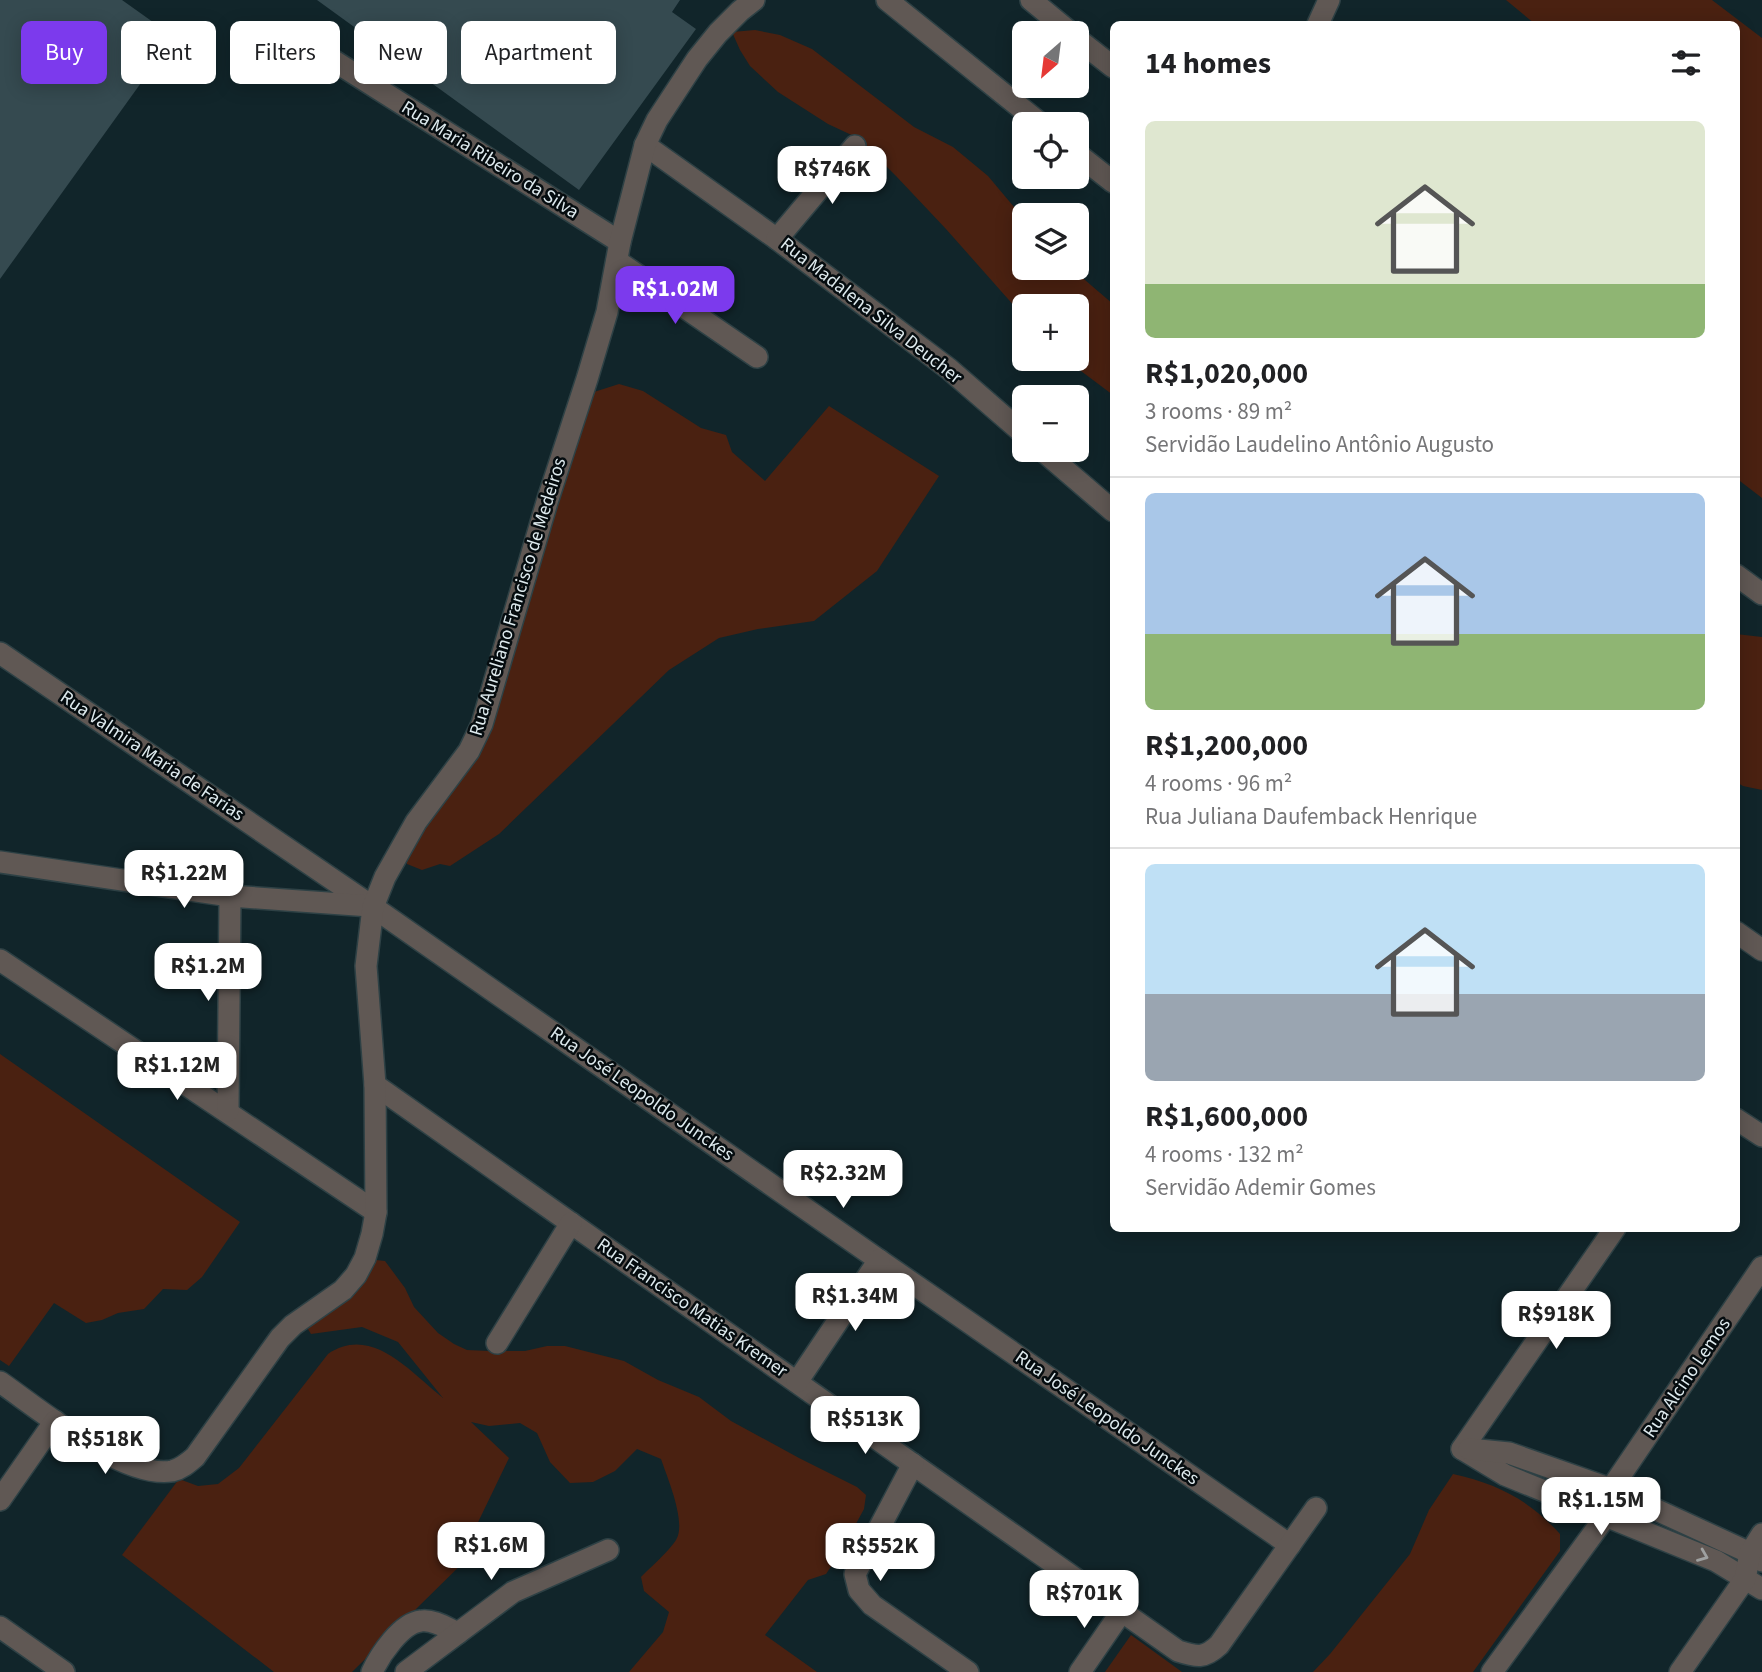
<!DOCTYPE html>
<meta charset="utf-8">
<style>
:root{--surface:#fff;--page:#f6f6f6;--text:#202124;--muted:#757577;--line:#e0e0e0;--accent:#7c3aed}
body{margin:0;font-family:"Source Sans 3",sans-serif;background:var(--page);color:var(--text);height:100vh;display:flex;flex-direction:column;font-size:26px;white-space:nowrap}
*{box-sizing:border-box;margin:0}
p{font-size:23px;color:var(--muted)}
.icon{flex:none;width:38px;height:38px;fill:none;stroke:currentColor;stroke-width:2;stroke-linecap:round;stroke-linejoin:round}
.map{position:relative;flex:1;overflow:hidden}
.panel{position:absolute;left:1110px;top:21px;width:630px;height:1211px;display:flex;flex-direction:column;background:var(--surface);border-radius:10px;box-shadow:0 4px 18px #0003}
.panel>*{flex:none}
.banner{position:absolute;left:21px;top:21px;width:665px;height:63px;display:flex;gap:14px}
.needle{width:46px;rotate:208deg}
.tools{position:absolute;left:1012px;top:21px;display:grid;gap:14px}
.tools a{display:grid;place-items:center;width:77px;height:77px;border-radius:10px;background:var(--surface);box-shadow:0 4px 18px #0003;font-size:35px}
.price{position:absolute;translate:-50% -60px;padding:0 16px;border-radius:14px;background:#fff;color:#222;font-size:23px;line-height:46px;filter:drop-shadow(0 2px 4px #0008)}
.price::after{content:'';position:absolute;left:50%;top:42px;width:21px;height:16px;margin-left:-10px;background:inherit;clip-path:polygon(0 0,100% 0,50% 100%)}
.price.on{background:var(--accent);color:#fff}
ul{padding:0;list-style:none}
li{display:grid;align-content:center;gap:14px;height:371px;padding:0 35px}
li+li{border-top:2px solid var(--line)}
li span{display:grid;place-items:center;height:217px;border-radius:10px;color:#555}
li>.icon{margin-inline-start:auto}
span .icon{width:126px;height:126px;fill:#fffc;stroke-width:1}
li b{font-size:30px}
h2{display:flex;justify-content:space-between;align-items:center;height:84px;padding:0 35px;font-size:30px}
.tag{padding:0 24px;border-radius:10px;background:var(--surface);box-shadow:0 4px 18px #0003;font-size:24px;line-height:63px}
.tag.on{background:var(--accent);color:#fff}
.map>svg:first-child{display:block}
.green{fill:#4a2111}
.building{fill:#354a50}
.lines{fill:none;stroke-linecap:round;stroke-linejoin:round}
.minor-casing{stroke:#2e4145;stroke-width:24}
.minor{stroke:#605854;stroke-width:21}
.oneway{stroke:#9fa1a1}
.labels{text-anchor:middle;dominant-baseline:central;stroke-width:5;stroke-linejoin:round;paint-order:stroke}
.street-label{font-size:19px;fill:#deeaee;stroke:#050c0f}
</style>
<div class="map">
<svg width="1762" height="1672" viewBox="0 0 1762 1672">
<rect width="100%" height="100%" fill="#11252a"/>
<g class="green">
<polygon points="1506,0 1712,0 1762,38 1762,498 1736,478 1736,24 1535,24"/>
<polygon points="755,30 780,35 812,49 914,127 953,147 988,176 1024,219 1024,268 1071,268 1113,304 1113,395 1065,359 1076,359 1076,306 1024,306 1024,317 946,229 896,176 858,138 828,124 778,92 750,66 740,50 732,32"/>
<path d="M619,384L643,391L701,428L726,435L732,452L765,481L829,406L939,476L877,571L814,621L758,629L719,638L669,670L499,834L450,866L440,864L422,870L407,864C403,844 445,797 458,780L594,392Z"/>
<polygon points="1736,634 1762,637 1762,790 1743,786 1736,782"/>
<polygon points="0,1054 240,1222 202,1277 187,1290 163,1289 144,1309 118,1313 102,1320 86,1323 54,1303 9,1366 0,1360"/>
<path d="M376,1260L385,1261L405,1288L414,1307L438,1333L454,1344L467,1350L489,1351H525L547,1346H565L624,1361L658,1380L699,1397L731,1421L799,1458L857,1487L866,1495L864,1509L839,1555L826,1574L808,1580L765,1635L817,1672H629L663,1632L669,1612L644,1591L641,1577C650,1568 670,1550 676,1540C687,1523 667,1477 661,1459L637,1449L615,1471L593,1482L570,1483L550,1462L537,1433L520,1423L489,1426L471,1422L509,1458L469,1541L477,1549L352,1672H274L122,1555L179,1479L198,1486L218,1484L239,1468L328,1354C372,1324 411,1373 443,1398L398,1342L362,1327L311,1334L306,1326L367,1275Z"/>
<path d="M1453,1474C1498,1484 1529,1500 1560,1534V1551L1473,1672H1313L1330,1654L1410,1554L1429,1510Z"/>
<polygon points="1131,1635 1182,1672 1105,1672"/>
</g>
<g class="building">
<polygon points="0,0 122,0 174,37 0,279"/>
<polygon points="317,0 680,0 672,12 696,29 579,190"/>
</g>
<g class="lines">
<defs>
<g id="minor">
<polyline points="887,0 1041,124"/>
<polyline points="1031,0 1071,33"/>
<polyline points="1318,24 1329,0"/>
<polyline points="290,33 620,242"/>
<polyline points="1076,38 1113,67"/>
<polyline points="645,145 777,239 949,369 1024,434"/>
<polyline points="1076,153 1113,182"/>
<polyline points="777,239 855,146"/>
<polyline points="617,261 757,357"/>
<polyline points="1042,450 1113,511"/>
<polyline points="1736,575 1762,594"/>
<polyline points="0,653 373,907 879,1260 1290,1545"/>
<polyline points="0,862 230,896 370,906"/>
<polyline points="1736,932 1762,950"/>
<polyline points="0,960 376,1212"/>
<path d="M375,1085L1178,1651C1197,1657 1204,1659 1219,1645L1316,1508"/>
<polyline points="228,1111 230,896"/>
<polyline points="1736,1119 1762,1136"/>
<polyline points="497,1343 571,1223"/>
<path d="M0,1382C39,1409 123,1479 172,1471C181,1469 188,1463 195,1457L280,1338L293,1325L343,1290L356,1275L365,1258L372,1234L376,1212L375,1085L366,966L373,907L385,877L416,822L469,751L482,724L547,502L587,379L607,312L620,242L645,145L657,120L697,59L718,33L740,11L754,0"/>
<polyline points="797,1382 879,1260"/>
<polyline points="1462,1449 1505,1475 1716,1561 1762,1589"/>
<polyline points="1462,1449 1615,1228"/>
<polyline points="1469,1449 1509,1453 1611,1489 1750,1553 1762,1561"/>
<polyline points="913,1464 855,1574 859,1590 872,1605 968,1672"/>
<polyline points="1611,1489 1762,1267"/>
<polyline points="0,1500 55,1421"/>
<polyline points="0,1627 64,1672"/>
<path d="M372,1672C380,1655 401,1623 421,1621C433,1619 447,1628 458,1633"/>
<polyline points="406,1672 513,1592 608,1550"/>
<polyline points="1080,1672 1122,1611"/>
<polyline points="1492,1672 1606,1516"/>
<polyline points="1680,1672 1745,1579 1750,1553 1762,1534"/>
</g>
</defs>
<use href="#minor" class="minor-casing"/>
<use href="#minor" class="minor"/>
</g>
<defs><path id="oneway-chevron" d="M-2-3.5L2.5 0L-2 3.5" fill="none" stroke-width="1.6" stroke-linecap="round" stroke-linejoin="round" transform="scale(1.75)"/></defs>
<use class="oneway" href="#oneway-chevron" transform="translate(1703 1556) rotate(22)"/>
<g class="labels">
<g class="street-label">
<text transform="translate(490 160) rotate(32)">Rua Maria Ribeiro da Silva</text>
<text transform="translate(871 311) rotate(38)">Rua Madalena Silva Deucher</text>
<text transform="translate(518 597) rotate(-73)">Rua Aureliano Francisco de Medeiros</text>
<text transform="translate(152 756) rotate(34)">Rua Valmira Maria de Farias</text>
<text transform="translate(642 1094) rotate(35)">Rua José Leopoldo Junckes</text>
<text transform="translate(692 1308) rotate(35)">Rua Francisco Matias Kremer</text>
<text transform="translate(1687 1378) rotate(-56)">Rua Alcino Lemos</text>
<text transform="translate(1107 1418) rotate(35)">Rua José Leopoldo Junckes</text>
</g>
</g>
</svg>
<div class="tools">
<a><svg class="needle" viewBox="-14 -14 28 28"><path d="M0-13l5 13h-10z" fill="#e53935"/><path d="M0 13l5-13h-10z" fill="#757577"/></svg></a>
<a><svg class="icon" aria-label="locate" viewBox="0 0 24 24"><circle cx="12" cy="12" r="6"/><path d="M12 2v4M12 18v4M2 12h4M18 12h4"/></svg></a>
<a><svg class="icon" aria-label="layers" viewBox="0 0 24 24"><path d="M12 4l9 5-9 5-9-5zM3 14l9 5 9-5"/></svg></a>
<a>+</a>
<a>−</a>
</div>
<b class="price" style="left:832px;top:206px">R$746K</b>
<b class="price on" style="left:675px;top:326px">R$1.02M</b>
<b class="price" style="left:184px;top:910px">R$1.22M</b>
<b class="price" style="left:208px;top:1003px">R$1.2M</b>
<b class="price" style="left:177px;top:1102px">R$1.12M</b>
<b class="price" style="left:843px;top:1210px">R$2.32M</b>
<b class="price" style="left:855px;top:1333px">R$1.34M</b>
<b class="price" style="left:1556px;top:1351px">R$918K</b>
<b class="price" style="left:865px;top:1456px">R$513K</b>
<b class="price" style="left:105px;top:1476px">R$518K</b>
<b class="price" style="left:1601px;top:1537px">R$1.15M</b>
<b class="price" style="left:491px;top:1582px">R$1.6M</b>
<b class="price" style="left:880px;top:1583px">R$552K</b>
<b class="price" style="left:1084px;top:1630px">R$701K</b>
<div class="banner">
<a class="tag on">Buy</a>
<a class="tag">Rent</a>
<a class="tag">Filters</a>
<a class="tag">New</a>
<a class="tag">Apartment</a>
</div>
<section class="panel">
<h2>14 homes<svg class="icon" aria-label="filters" viewBox="0 0 24 24"><path d="M4 7h16M4 17h16"/><circle cx="9" cy="7" r="2"/><circle cx="15" cy="17" r="2"/></svg></h2>
<ul>
<li><span style="background:linear-gradient(#dfe7d0 75%,#8fb573 0)"><svg class="icon" aria-label="home" viewBox="0 0 24 24"><path d="M3 11l9-7 9 7M6 9v11h12V9"/></svg></span><div><b>R$1,020,000</b><p>3 rooms · 89 m²</p><p>Servidão Laudelino Antônio Augusto</p></div></li>
<li><span style="background:linear-gradient(#a9c7e8 65%,#8fb573 0)"><svg class="icon" aria-label="home" viewBox="0 0 24 24"><path d="M3 11l9-7 9 7M6 9v11h12V9"/></svg></span><div><b>R$1,200,000</b><p>4 rooms · 96 m²</p><p>Rua Juliana Daufemback Henrique</p></div></li>
<li><span style="background:linear-gradient(#bfe0f5 60%,#9aa5b1 0)"><svg class="icon" aria-label="home" viewBox="0 0 24 24"><path d="M3 11l9-7 9 7M6 9v11h12V9"/></svg></span><div><b>R$1,600,000</b><p>4 rooms · 132 m²</p><p>Servidão Ademir Gomes</p></div></li>
</ul>
</section>
</div>
